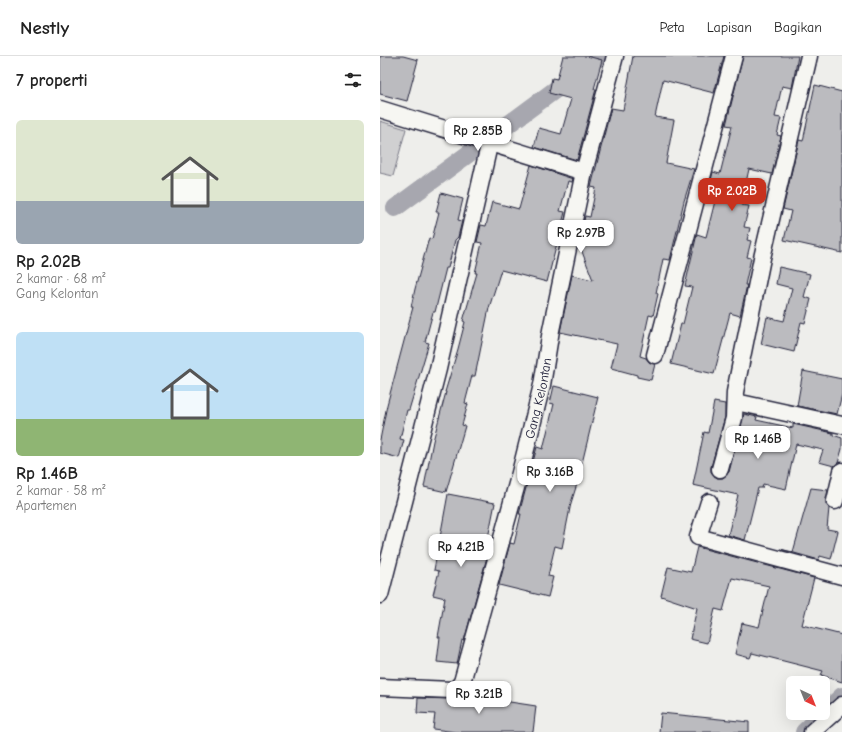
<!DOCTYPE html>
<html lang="id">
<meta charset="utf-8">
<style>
:root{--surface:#fff;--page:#f6f6f6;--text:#222;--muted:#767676;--line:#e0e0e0;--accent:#c8321e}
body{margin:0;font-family:"Comic Neue",sans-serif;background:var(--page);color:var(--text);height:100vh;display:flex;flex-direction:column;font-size:15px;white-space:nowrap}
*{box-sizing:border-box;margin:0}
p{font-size:13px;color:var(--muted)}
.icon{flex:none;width:22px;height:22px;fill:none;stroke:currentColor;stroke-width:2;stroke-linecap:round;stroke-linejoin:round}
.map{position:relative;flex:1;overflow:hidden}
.panel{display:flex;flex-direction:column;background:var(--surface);width:380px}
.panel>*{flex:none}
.needle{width:26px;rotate:137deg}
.tools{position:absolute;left:406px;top:620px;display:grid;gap:8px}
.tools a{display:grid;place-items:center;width:44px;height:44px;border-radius:6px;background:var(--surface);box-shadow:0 4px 16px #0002;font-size:20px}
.price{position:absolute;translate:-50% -34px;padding:0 9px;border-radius:8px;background:#fff;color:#222;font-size:13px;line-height:26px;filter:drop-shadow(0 1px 2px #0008)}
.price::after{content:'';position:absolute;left:50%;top:24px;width:12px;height:9px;margin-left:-6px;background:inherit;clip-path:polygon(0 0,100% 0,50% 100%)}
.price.active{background:var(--accent);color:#fff}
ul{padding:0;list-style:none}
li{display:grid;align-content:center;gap:8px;height:212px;padding:0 16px}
li span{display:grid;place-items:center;height:124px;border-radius:6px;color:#555}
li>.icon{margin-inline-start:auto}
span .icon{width:72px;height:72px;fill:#fffc;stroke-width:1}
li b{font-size:17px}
h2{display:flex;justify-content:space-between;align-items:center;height:48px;padding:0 16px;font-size:17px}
header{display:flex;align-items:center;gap:24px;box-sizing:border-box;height:56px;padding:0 20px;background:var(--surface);border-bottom:1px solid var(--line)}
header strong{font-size:19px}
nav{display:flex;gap:22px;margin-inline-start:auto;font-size:14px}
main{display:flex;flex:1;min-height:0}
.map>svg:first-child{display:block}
.green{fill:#d0d0d1;stroke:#797986}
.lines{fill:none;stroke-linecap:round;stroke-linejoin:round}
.canal{stroke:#a7a7af;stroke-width:18}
.building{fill:#bbbbbf;stroke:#22223b}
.street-casing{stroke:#22223b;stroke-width:19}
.street{stroke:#f6f6f2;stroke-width:16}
.labels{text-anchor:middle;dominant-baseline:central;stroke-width:3;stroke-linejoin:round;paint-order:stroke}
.street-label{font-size:13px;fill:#22223b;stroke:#f6f6f2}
</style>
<header>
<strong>Nestly</strong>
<nav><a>Peta</a><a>Lapisan</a><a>Bagikan</a></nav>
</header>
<main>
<section class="panel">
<h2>7 properti<svg class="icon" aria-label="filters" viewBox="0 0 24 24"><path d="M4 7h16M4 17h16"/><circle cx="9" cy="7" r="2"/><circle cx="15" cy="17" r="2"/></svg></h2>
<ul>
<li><span style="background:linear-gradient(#dfe7d0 65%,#9aa5b1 0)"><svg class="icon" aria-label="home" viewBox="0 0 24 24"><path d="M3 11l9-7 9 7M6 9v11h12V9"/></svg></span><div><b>Rp 2.02B</b><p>2 kamar · 68 m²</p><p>Gang Kelontan</p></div></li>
<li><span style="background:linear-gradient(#bfe0f5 70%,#8fb573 0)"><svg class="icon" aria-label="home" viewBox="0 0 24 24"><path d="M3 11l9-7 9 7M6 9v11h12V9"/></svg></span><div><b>Rp 1.46B</b><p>2 kamar · 58 m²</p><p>Apartemen</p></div></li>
</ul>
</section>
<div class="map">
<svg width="462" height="676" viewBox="0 0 462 676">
<rect width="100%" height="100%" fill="#eeeeeb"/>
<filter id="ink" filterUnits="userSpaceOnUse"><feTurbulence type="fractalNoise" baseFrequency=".025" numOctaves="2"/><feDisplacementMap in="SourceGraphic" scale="8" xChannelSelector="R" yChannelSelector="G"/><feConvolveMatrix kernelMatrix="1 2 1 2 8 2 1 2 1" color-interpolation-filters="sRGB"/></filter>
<g filter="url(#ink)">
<polygon class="green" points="0,65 26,73 13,120 0,117"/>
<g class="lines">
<g class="canal">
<polyline points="15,152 221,0"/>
<polyline points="424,676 462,640"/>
</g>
</g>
<g class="building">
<polygon points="0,0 23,0 38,4 27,45 0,38"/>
<polygon points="183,0 207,0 222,4 214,33 216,33 197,104 154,91 159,72 181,78 191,43 169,37 172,22 177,23"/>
<polygon points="253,0 344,0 334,37 283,24 275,61 294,64 286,107 314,113 304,145 290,204 283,203 276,237 278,238 273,260 269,259 260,300 266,302 269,306 275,308 271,324 257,321 257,319 231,312 237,288 180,276 192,219 213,224 199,188 205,160 210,161 216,132 211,131 231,52 243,54"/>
<polygon points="363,0 418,0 412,32 402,30 395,61 401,62 397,79 401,80 392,118 369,113 361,149 369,150 364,171 370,172 367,184 371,185 367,201 371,202 365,229 367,229 360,260 350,257 334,318 291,308 301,268 303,268 312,231 305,230 317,178 326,181 337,137 328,136 333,116 340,118 352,70 346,69"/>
<polygon points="435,29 462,36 462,197 404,184 411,155 403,153 419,84 423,85"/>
<polygon points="151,109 193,123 192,126 188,125 180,155 185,156 167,226 121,214 109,252 95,320 92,320 85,347 88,348 82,369 85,370 66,436 44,431 53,385 66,336 65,336 78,293 85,266 83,265 97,217 95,217 102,187 97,186 101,169 106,170 112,146 139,153"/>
<polygon points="61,137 83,143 78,164 82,165 78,181 75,184 68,212 66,212 55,256 53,256 45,286 49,287 29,354 27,354 20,383 24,384 19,402 0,397 0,384 7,349 33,251 31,251 35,233 49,182 52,183 59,156 56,156"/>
<polygon points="399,211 430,218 424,241 431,243 425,267 421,266 414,296 381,288 387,261 404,265 412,232 396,228"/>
<polygon points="423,315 462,323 462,338 457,358 417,350"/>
<polygon points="174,330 218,341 197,428 191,447 182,492 175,490 168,520 173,521 168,541 119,529 130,487 134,488 141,458 139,458 157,391 163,393 174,348 170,347"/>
<polygon points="334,346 345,348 345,361 331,411 331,416 337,422 343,422 349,416 364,358 377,361 376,364 413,372 413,368 453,377 453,379 462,382 462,393 458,407 454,410 439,406 443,394 416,388 406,433 383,428 382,432 378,432 365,484 348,479 358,439 313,429 324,376 328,377"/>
<polygon points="431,432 448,434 446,443 446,448 449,452 447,473 458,475 451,503 440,500 439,504 400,493 413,496"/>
<polygon points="68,438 115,447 108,482 112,483 84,585 82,584 77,608 57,606 60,581 58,581 65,542 53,539 59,515 54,514"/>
<polygon points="317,491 434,522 422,569 462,579 462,626 441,619 443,615 372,597 370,602 355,598 362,567 379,571 389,530 352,522 343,555 335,553 327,587 310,583 317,552 281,540 288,511 311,516"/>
<polygon points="79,641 109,646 110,643 156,650 153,676 76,676 53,673 55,658 37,657 38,642 72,643"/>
<polygon points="281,657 369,666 369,676 279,676"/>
</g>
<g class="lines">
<defs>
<g id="street">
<polyline points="0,53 204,116"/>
<polyline points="275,299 354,0"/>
<polyline points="356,346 462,369"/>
<polyline points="340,413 354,362 355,336 382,202 429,0"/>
<polyline points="455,445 462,415"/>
<polyline points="329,446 318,481 462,520"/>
<polyline points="0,539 58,313 110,85"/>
<path id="s1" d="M0,631L72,634L78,631L82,626L140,417L162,329L171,274L204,116L235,0"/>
<polyline points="432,676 462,649"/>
</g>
</defs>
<use href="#street" class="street-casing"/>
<use href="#street" class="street"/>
</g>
</g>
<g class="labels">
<g class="street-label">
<text stroke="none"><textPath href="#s1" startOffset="379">Gang Kelontan</textPath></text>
</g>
</g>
</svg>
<div class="tools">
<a><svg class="needle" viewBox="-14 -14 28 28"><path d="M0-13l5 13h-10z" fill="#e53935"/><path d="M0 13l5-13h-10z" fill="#767676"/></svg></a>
</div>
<b class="price" style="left:98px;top:96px">Rp 2.85B</b>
<b class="price active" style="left:352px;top:156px">Rp 2.02B</b>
<b class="price" style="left:201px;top:198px">Rp 2.97B</b>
<b class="price" style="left:378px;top:404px">Rp 1.46B</b>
<b class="price" style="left:170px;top:437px">Rp 3.16B</b>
<b class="price" style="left:81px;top:512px">Rp 4.21B</b>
<b class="price" style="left:99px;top:659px">Rp 3.21B</b>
</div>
</main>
